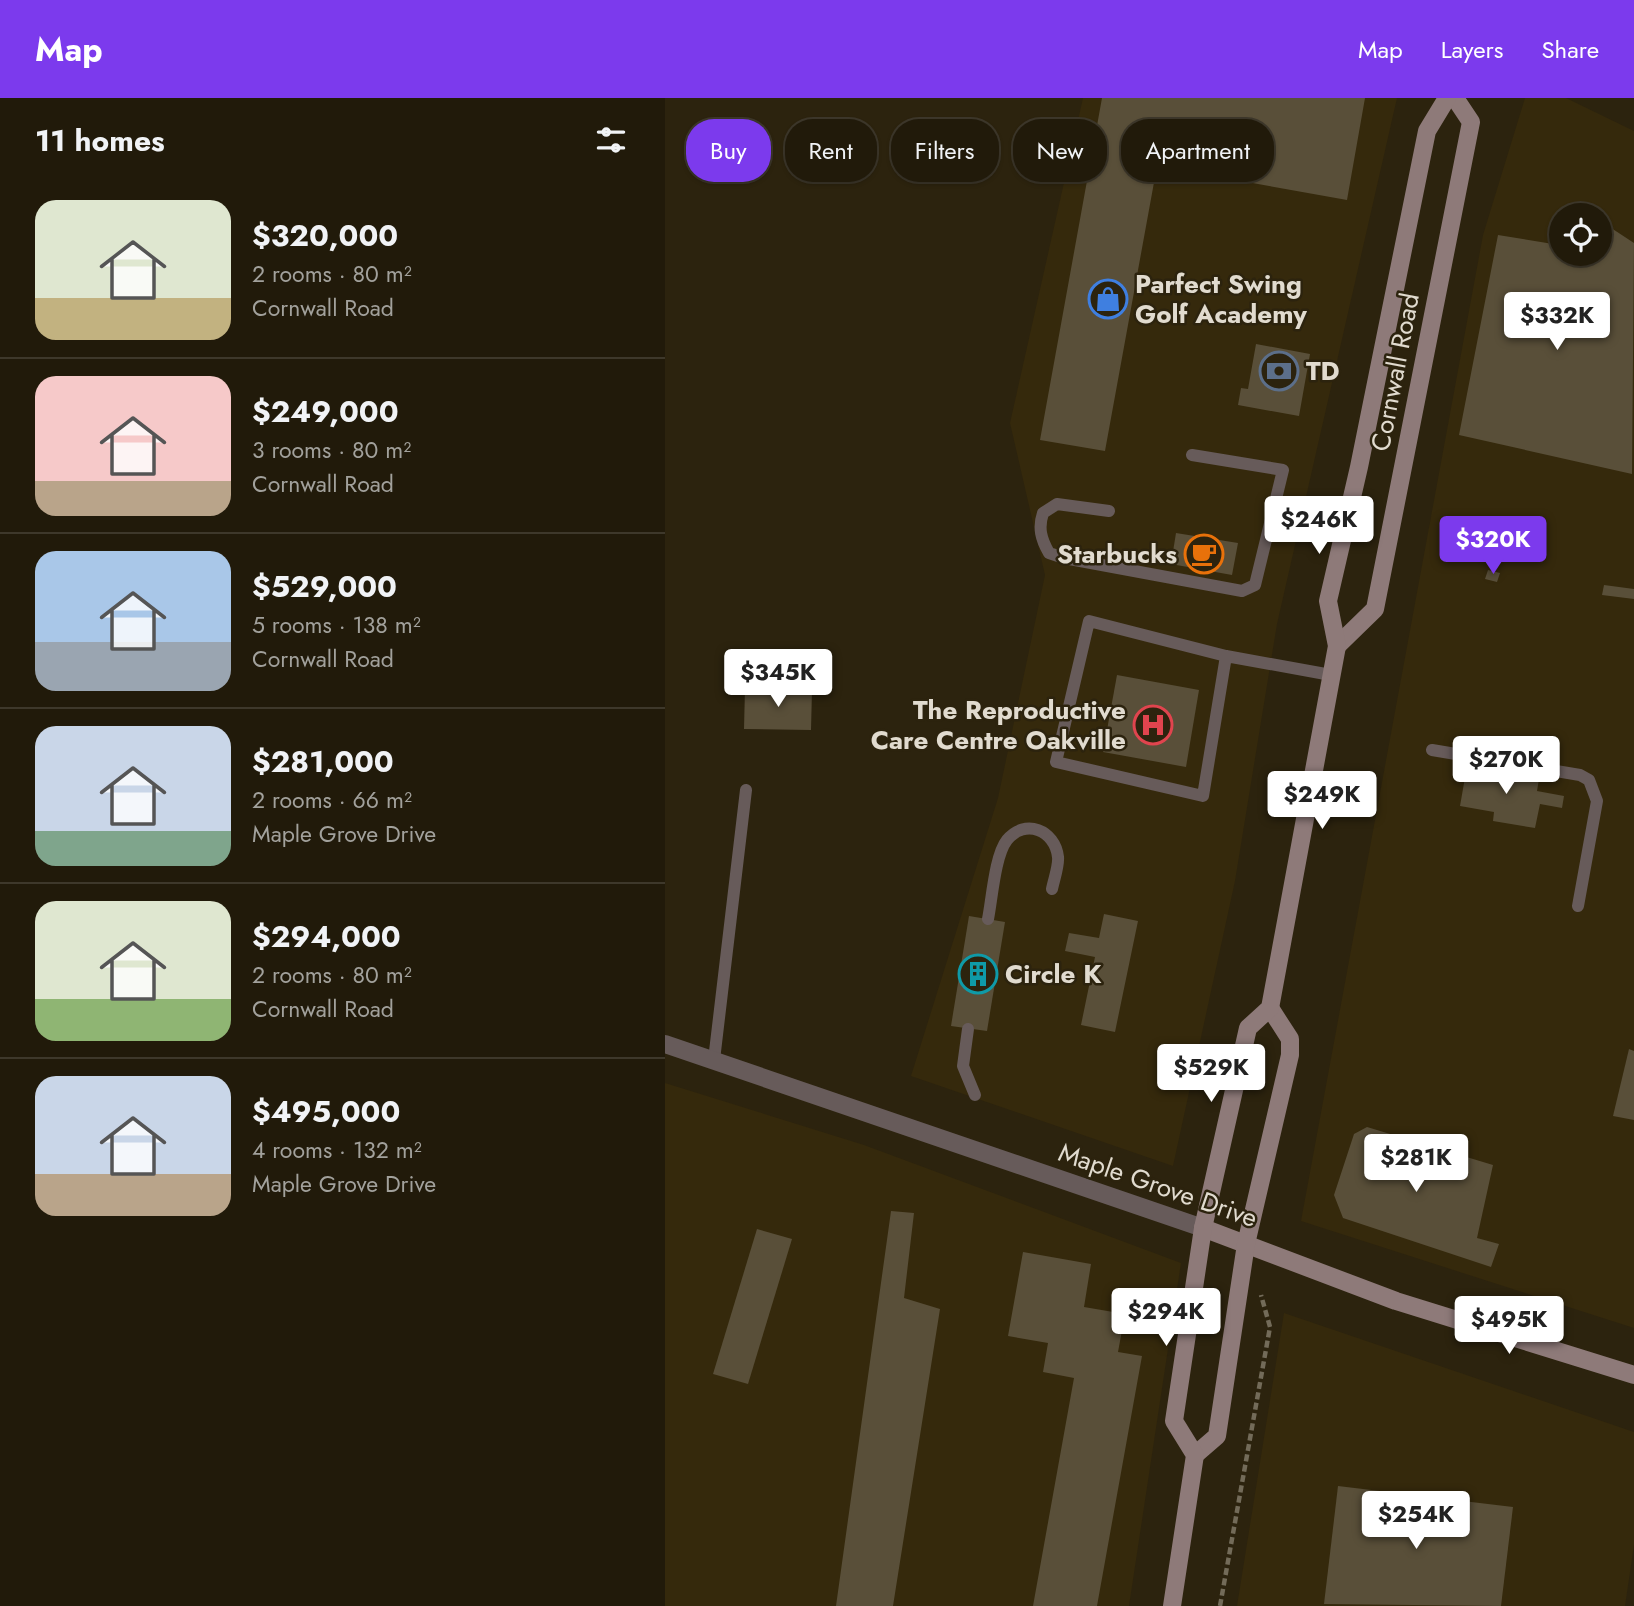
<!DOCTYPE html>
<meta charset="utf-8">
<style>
:root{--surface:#211a0a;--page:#292313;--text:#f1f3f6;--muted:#a2a19c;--line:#3e382b;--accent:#7c3aed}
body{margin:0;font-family:Jost,sans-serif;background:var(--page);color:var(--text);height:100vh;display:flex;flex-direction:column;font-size:26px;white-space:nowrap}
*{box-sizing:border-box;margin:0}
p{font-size:23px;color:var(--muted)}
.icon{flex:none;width:38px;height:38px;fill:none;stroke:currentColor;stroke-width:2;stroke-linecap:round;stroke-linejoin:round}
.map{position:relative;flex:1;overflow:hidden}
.sheet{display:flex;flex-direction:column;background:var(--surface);width:665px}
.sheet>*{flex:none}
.banner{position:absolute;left:21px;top:21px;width:665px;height:63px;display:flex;gap:14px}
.controls{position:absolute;left:884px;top:105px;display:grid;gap:14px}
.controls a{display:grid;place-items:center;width:63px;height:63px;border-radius:50%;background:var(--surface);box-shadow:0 2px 5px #0004,0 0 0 2px var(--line);font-size:35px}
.price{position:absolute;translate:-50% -60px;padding:0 16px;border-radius:7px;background:#fff;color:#222;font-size:23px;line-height:46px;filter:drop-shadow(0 2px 4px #0008)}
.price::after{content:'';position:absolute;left:50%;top:42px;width:21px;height:16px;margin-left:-10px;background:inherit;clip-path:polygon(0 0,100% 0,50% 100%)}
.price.selected{background:var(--accent);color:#fff}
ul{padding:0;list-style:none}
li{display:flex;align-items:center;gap:21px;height:175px;padding:0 35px}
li+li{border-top:2px solid var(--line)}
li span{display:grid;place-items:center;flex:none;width:196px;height:140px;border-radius:21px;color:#555}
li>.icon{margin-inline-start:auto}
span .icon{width:84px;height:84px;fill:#fffc;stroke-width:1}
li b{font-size:30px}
h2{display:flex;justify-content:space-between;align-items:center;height:84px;padding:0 35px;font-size:30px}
.chip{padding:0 24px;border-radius:28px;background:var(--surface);box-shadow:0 2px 5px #0004,0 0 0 2px var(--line);font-size:24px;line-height:63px}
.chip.selected{background:var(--accent);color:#fff}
header{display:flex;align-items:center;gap:42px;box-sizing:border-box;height:98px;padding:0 35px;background:var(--accent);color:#fff}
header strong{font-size:33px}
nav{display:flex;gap:38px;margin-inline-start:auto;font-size:24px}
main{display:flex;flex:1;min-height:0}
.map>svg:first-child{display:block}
.built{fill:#35290c;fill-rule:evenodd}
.building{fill:#594f39}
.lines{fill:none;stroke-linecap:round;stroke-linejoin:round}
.path{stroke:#736b59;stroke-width:4.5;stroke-dasharray:7 3.5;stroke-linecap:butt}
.lane{stroke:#675b5a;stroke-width:12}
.street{stroke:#675b5a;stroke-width:18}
.secondary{stroke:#8e7a79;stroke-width:18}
.labels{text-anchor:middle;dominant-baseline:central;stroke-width:5;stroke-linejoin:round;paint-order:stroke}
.poi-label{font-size:26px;font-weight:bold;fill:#e1dbcf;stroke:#2c230e;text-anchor:start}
.street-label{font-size:26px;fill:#e1dbcf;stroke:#2c230e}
</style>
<header>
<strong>Map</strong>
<nav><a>Map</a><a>Layers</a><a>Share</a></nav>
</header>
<main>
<section class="sheet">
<h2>11 homes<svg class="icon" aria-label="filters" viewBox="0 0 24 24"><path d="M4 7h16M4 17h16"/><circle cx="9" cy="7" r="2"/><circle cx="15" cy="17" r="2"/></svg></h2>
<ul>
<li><span style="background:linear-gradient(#dfe7d0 70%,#c2b280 0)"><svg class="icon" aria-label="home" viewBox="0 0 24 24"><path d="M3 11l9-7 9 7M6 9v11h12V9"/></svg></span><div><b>$320,000</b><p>2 rooms · 80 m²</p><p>Cornwall Road</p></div></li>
<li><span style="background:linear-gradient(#f6c9c9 75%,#b9a48a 0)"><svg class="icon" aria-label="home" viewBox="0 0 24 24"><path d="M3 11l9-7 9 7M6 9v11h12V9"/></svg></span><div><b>$249,000</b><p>3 rooms · 80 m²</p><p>Cornwall Road</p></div></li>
<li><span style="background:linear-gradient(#a9c7e8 65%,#9aa5b1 0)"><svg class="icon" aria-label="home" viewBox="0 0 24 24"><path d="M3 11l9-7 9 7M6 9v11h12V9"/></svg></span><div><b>$529,000</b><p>5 rooms · 138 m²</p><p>Cornwall Road</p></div></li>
<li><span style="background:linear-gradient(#c9d6e8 75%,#7fa58c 0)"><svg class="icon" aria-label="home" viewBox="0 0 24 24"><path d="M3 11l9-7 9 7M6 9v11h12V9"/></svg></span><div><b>$281,000</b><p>2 rooms · 66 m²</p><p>Maple Grove Drive</p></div></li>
<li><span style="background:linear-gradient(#dfe7d0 70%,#8fb573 0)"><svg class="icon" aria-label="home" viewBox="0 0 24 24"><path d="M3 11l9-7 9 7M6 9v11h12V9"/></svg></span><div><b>$294,000</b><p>2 rooms · 80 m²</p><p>Cornwall Road</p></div></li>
<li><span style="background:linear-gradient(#c9d6e8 70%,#b9a48a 0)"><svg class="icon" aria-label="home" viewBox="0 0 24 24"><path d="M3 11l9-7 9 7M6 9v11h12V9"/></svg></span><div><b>$495,000</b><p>4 rooms · 132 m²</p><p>Maple Grove Drive</p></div></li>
</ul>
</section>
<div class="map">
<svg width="969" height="1508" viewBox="0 0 969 1508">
<rect width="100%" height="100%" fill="#2c230e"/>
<g class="built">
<polygon points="418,0 732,0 612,526 570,783 508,1068 246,978 333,700 380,477 345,325"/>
<path d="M860,0H901L969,33V1230L636,1123L818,137ZM896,117H934V156H896Z"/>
<polygon points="0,985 199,1047 516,1165 464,1508 0,1508"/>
<polygon points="619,1215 969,1334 969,1447 960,1508 572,1508"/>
</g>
<g class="building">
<polygon points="437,0 700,0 682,102 492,68 440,353 375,342"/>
<polygon points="891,114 901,115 896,117 896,156 934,156 934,122 969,145 967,376 794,337 833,137 888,146"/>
<polygon points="591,246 645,256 634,318 573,307 576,290 583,291"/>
<polygon points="511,435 573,445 567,477 506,466"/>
<polygon points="823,472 835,475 832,484 820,481"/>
<polygon points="939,487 969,491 969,501 937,497"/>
<polygon points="452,577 534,592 521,669 438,654"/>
<polygon points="80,590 147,592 146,632 79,631"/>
<polygon points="802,668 874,681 872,693 899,698 897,710 875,706 870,730 828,723 829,714 795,708"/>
<polygon points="439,816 473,823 450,934 416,927 430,859 400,853 404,835 434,840"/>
<polygon points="304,818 340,824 322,933 286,928"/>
<polygon points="964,951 969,953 969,1022 948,1018"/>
<polygon points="702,1029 828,1067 812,1140 834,1146 826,1169 678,1120 669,1097 689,1036"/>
<polygon points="226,1113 249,1115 239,1200 275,1211 228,1508 171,1508"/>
<polygon points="92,1131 127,1141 83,1286 48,1276"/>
<polygon points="358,1154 426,1166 419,1209 460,1216 453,1254 477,1258 432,1508 368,1508 409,1280 378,1274 383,1245 343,1238"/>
<polygon points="673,1388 848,1409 836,1508 659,1506"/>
</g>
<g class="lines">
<polyline class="path" points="555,1508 605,1229 596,1197"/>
<g class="lane">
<path d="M444,413L392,406L378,415C373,430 376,441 384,455L399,460L577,493L590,487L618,372L527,357"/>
<polyline points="561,558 538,698 391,664 424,523 561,558 666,577"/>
<polyline points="767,652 915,677 924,682 932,703 913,808"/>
<path d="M323,821C327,801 330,757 342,742C360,720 390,732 393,759C394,768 389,781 387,791"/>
<polyline points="303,931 298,968 310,997"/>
<polyline points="49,962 81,692"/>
</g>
<polyline class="street" points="0,946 538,1130"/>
<g class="secondary">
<polyline points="672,548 710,511 806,24 790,0"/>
<polyline points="538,1130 731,1203 969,1277"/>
<polyline points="530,1357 552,1338 581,1146 625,957 625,941 605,910"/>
<polyline points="507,1508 530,1357 509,1323 538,1130 583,930 605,910 672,548 663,503 694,369 762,33 782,0"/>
</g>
</g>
<defs>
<symbol id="shop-ring" viewBox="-11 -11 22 22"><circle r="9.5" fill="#2c230e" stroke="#3f7fe0" stroke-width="1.5"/><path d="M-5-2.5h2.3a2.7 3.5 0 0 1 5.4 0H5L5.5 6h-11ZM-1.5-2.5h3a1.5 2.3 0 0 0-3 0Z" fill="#3f7fe0"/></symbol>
<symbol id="bank-ring" viewBox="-11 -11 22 22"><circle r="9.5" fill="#2c230e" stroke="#5c6f8a" stroke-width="1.5"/><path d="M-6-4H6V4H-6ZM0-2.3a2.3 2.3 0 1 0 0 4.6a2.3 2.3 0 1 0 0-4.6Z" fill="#5c6f8a"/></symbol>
<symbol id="cafe-ring" viewBox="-11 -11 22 22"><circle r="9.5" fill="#2c230e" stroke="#e8710a" stroke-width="1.5"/><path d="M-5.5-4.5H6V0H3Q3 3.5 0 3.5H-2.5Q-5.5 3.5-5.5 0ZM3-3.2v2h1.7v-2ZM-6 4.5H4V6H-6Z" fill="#e8710a"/></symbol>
<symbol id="hospital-ring" viewBox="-11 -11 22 22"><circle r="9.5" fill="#2c230e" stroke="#e0444e" stroke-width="1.5"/><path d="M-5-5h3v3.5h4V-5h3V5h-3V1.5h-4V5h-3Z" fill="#e0444e"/></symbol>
<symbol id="building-ring" viewBox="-11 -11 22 22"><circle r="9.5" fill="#2c230e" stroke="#0f9aa8" stroke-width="1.5"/><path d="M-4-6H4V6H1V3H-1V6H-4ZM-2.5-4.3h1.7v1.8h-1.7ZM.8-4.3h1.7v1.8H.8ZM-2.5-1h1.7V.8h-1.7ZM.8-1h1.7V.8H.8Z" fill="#0f9aa8"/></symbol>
</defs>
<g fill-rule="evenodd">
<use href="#shop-ring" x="421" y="179" width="44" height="44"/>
<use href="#bank-ring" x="592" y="251" width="44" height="44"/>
<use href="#cafe-ring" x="517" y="434" width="44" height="44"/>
<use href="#hospital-ring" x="466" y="605" width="44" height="44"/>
<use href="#building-ring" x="291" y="854" width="44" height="44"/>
</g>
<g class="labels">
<g class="poi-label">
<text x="470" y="186">Parfect Swing<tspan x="470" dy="30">Golf Academy</tspan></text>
<text x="641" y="273">TD</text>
<text x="512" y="456" text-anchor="end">Starbucks</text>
<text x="461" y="612" text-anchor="end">The Reproductive<tspan x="461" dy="30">Care Centre Oakville</tspan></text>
<text x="340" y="876">Circle K</text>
</g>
<g class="street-label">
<text transform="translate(730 274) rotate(-79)">Cornwall Road</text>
<text transform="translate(493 1087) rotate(19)">Maple Grove Drive</text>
</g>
</g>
</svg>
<div class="controls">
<a><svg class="icon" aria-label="locate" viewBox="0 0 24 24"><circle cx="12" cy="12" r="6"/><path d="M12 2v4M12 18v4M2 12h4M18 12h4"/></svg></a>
</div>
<b class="price" style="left:892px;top:254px">$332K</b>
<b class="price" style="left:654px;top:458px">$246K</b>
<b class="price selected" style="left:828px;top:478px">$320K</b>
<b class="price" style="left:113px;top:611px">$345K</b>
<b class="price" style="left:841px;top:698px">$270K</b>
<b class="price" style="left:657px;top:733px">$249K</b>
<b class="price" style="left:546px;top:1006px">$529K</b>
<b class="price" style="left:751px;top:1096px">$281K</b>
<b class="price" style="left:501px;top:1250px">$294K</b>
<b class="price" style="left:844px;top:1258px">$495K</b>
<b class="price" style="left:751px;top:1453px">$254K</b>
<div class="banner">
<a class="chip selected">Buy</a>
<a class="chip">Rent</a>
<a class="chip">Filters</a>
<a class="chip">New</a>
<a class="chip">Apartment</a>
</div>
</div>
</main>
